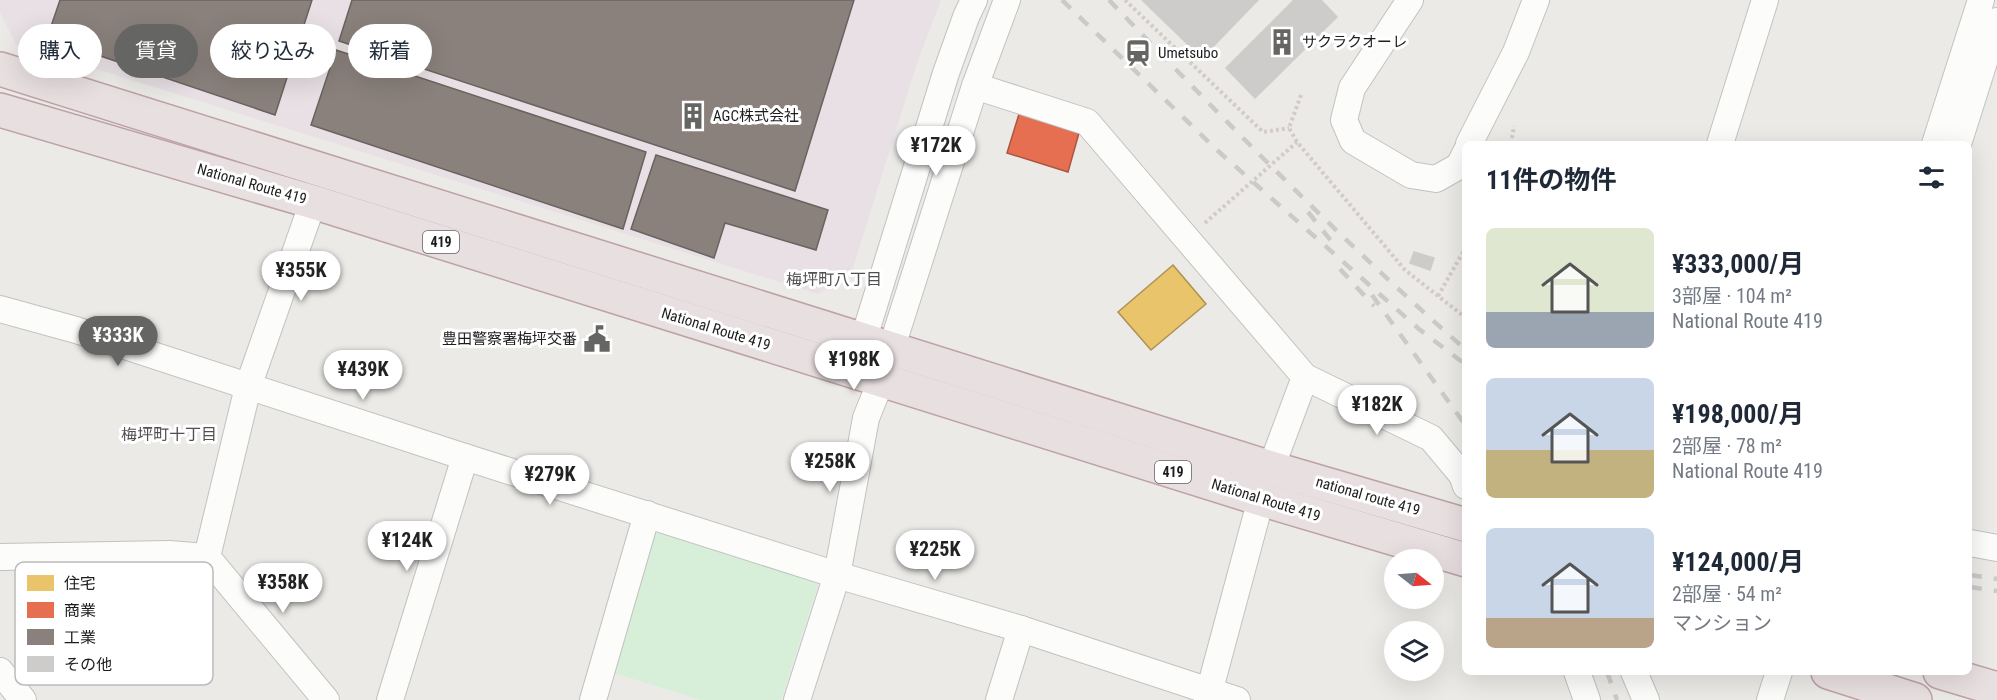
<!DOCTYPE html>
<html lang="ja">
<meta charset="utf-8">
<style>
:root{--surface:#fff;--page:#f6f6f7;--text:#1f2937;--muted:#747a83;--accent:#656564}
body{margin:0;font-family:"Roboto Condensed","Noto Sans JP",sans-serif;background:var(--page);color:var(--text);height:100vh;display:flex;flex-direction:column;font-size:22px;white-space:nowrap}
*{box-sizing:border-box;margin:0}
p{font-size:20px;color:var(--muted)}
.icon{flex:none;width:33px;height:33px;fill:none;stroke:currentColor;stroke-width:2;stroke-linecap:round;stroke-linejoin:round}
.map{position:relative;flex:1;overflow:hidden}
.side{position:absolute;left:1462px;top:141px;width:510px;height:534px;display:flex;flex-direction:column;background:var(--surface);border-radius:9px;box-shadow:0 6px 24px #0002}
.side>*{flex:none}
.top-card{position:absolute;left:18px;top:24px;width:570px;height:54px;display:flex;gap:12px}
.needle{width:39px;rotate:107deg}
.controls{position:absolute;left:1384px;top:549px;display:grid;gap:12px}
.controls a{display:grid;place-items:center;width:60px;height:60px;border-radius:50%;background:var(--surface);box-shadow:0 6px 24px #0002;font-size:30px}
.price{position:absolute;translate:-50% -51px;padding:0 14px;border-radius:21px;background:#fff;color:#222;font-size:20px;line-height:39px;filter:drop-shadow(0 2px 3px #0008)}
.price::after{content:'';position:absolute;left:50%;top:36px;width:18px;height:14px;margin-left:-9px;background:inherit;clip-path:polygon(0 0,100% 0,50% 100%)}
.price.on{background:var(--accent);color:#fff}
ul{padding:0;list-style:none}
li{display:flex;align-items:center;gap:18px;height:150px;padding:0 24px}
li span{display:grid;place-items:center;flex:none;width:168px;height:120px;border-radius:9px;color:#555}
li>.icon{margin-inline-start:auto}
span .icon{width:72px;height:72px;fill:#fffc;stroke-width:1}
li b{font-size:26px}
h2{display:flex;justify-content:space-between;align-items:center;height:72px;padding:0 24px;font-size:26px}
.tag{padding:0 21px;border-radius:27px;background:var(--surface);box-shadow:0 6px 24px #0002;font-size:21px;line-height:54px}
.tag.on{background:var(--accent);color:#fff}
.map>svg:first-child{display:block}
.industrial{fill:#e8e0e4}
.park{fill:#d7efd8}
.homes{fill:#e9c46a;stroke:#ac9253;stroke-width:1.5}
.shops{fill:#e76f51;stroke:#aa5641;stroke-width:1.5}
.industry{fill:#8a817c;stroke:#696360;stroke-width:1.5}
.building{fill:#ceccca;stroke:#ceccc8;stroke-width:1.5}
.lines{fill:none;stroke-linecap:round;stroke-linejoin:round}
.minor-casing{stroke:#c2c2c0;stroke-width:28}
.highway-casing{stroke:#bda1a7;stroke-width:36}
.path{stroke:#d4cac7;stroke-width:4;stroke-dasharray:3 3;stroke-linecap:butt}
.minor{stroke:#fcfcfb;stroke-width:26}
.highway{stroke:#e8dfe0;stroke-width:33}
.rail{stroke:#cacac9;stroke-width:4.5;stroke-dasharray:12 12;stroke-linecap:butt}
.labels{text-anchor:middle;dominant-baseline:central;stroke-width:6;stroke-linejoin:round;paint-order:stroke}
.shield{fill:#fff;stroke:#616161;stroke-width:1.5}
.shield-label{font-size:14px;font-weight:bold;fill:#1d1d1d}
.poi-label{font-size:15px;fill:#1d1d1d;stroke:#fff;text-anchor:start}
.street-label{font-size:15px;fill:#1d1d1d;stroke:#fff}
.neighbourhood-label{font-size:16px;fill:#505050;stroke:#fff}
.key{fill:#fff;stroke:#bbb;stroke-width:1.5}
.key-label{font-size:16px;fill:#1d1d1d}
</style>
<div class="map">
<svg width="1997" height="700" viewBox="0 0 1997 700">
<rect width="100%" height="100%" fill="#ebeae7"/>
<polygon class="industrial" points="0,0 941,0 917,63 851,274 818,294 16,44 0,13"/>
<polygon class="park" points="666,530 814,577 818,585 781,700 701,700 614,673 654,536"/>
<polygon class="homes" points="1173,265 1206,304 1151,350 1118,312"/>
<polygon class="shops" points="1019,114 1079,133 1068,172 1007,153"/>
<g class="industry">
<polygon points="60,0 312,0 275,115 47,38"/>
<polygon points="352,0 854,0 795,191 339,41"/>
<polygon points="336,50 646,152 623,229 311,125"/>
<polygon points="656,155 828,210 816,250 725,223 714,258 631,229"/>
</g>
<g class="building">
<polygon points="1142,0 1258,0 1202,58"/>
<polygon points="1294,0 1321,0 1337,17 1255,98 1226,68"/>
<polygon points="1414,252 1434,258 1430,270 1410,263"/>
</g>
<g class="lines">
<defs>
<g id="minor">
<polyline points="1410,0 1352,88 1344,120 1353,141 1411,175 1436,179 1459,166 1466,152"/>
<polyline points="975,86 1087,122 1305,377 1431,438 1462,475 1466,486"/>
<polyline points="1469,144 1516,52 1536,0"/>
<polyline points="1720,144 1765,0"/>
<polyline points="1935,144 1981,0"/>
<polyline points="1958,144 1997,21"/>
<polyline points="0,309 76,330 465,457 837,575 1021,629 1237,700"/>
<polyline points="858,357 946,73 966,17 974,0"/>
<polyline points="1271,468 1305,377"/>
<polyline points="1970,543 1997,548"/>
<polyline points="0,557 169,554 207,557 326,700"/>
<polyline points="207,557 248,387 313,202"/>
<polyline points="0,671 23,700"/>
<polyline points="1577,672 1587,700"/>
<polyline points="1634,672 1646,700"/>
<polyline points="390,700 465,457"/>
<polyline points="593,700 647,514"/>
<polyline points="797,700 837,575 866,418 881,381 975,86 1007,0"/>
<polyline points="999,700 1021,629"/>
<polyline points="1207,700 1261,499"/>
<polyline points="1770,700 1779,672"/>
</g>
<g id="highway">
<polyline points="0,69 1271,468 1466,525"/>
<polyline points="0,110 313,202 1261,499 1466,560"/>
<polyline points="1828,672 1915,700"/>
<polyline points="1940,672 1997,689"/>
</g>
</defs>
<use href="#minor" class="minor-casing"/>
<use href="#highway" class="highway-casing"/>
<g class="path">
<polyline points="1125,0 1263,132 1289,128"/>
<polyline points="1301,95 1289,128 1297,142 1405,270 1466,318"/>
<polyline points="1511,144 1514,126"/>
<polyline points="1205,223 1297,142"/>
<polyline points="1438,296 1466,247"/>
</g>
<use href="#minor" class="minor"/>
<use href="#highway" class="highway"/>
<g class="rail">
<polyline points="1062,0 1218,151 1419,329 1466,365"/>
<path d="M1109,0C1224,120 1341,240 1466,350"/>
<polyline points="1308,212 1336,247"/>
<polyline points="1340,269 1374,306"/>
<polyline points="1372,295 1466,426"/>
<polyline points="1970,575 1997,579"/>
<polyline points="1970,587 1997,591"/>
<polyline points="1607,672 1617,700"/>
</g>
</g>
<defs>
<symbol id="building-bare" viewBox="-9 -9 18 18"><path d="M-4-6H4V6H1V3H-1V6H-4ZM-2.5-4.3h1.7v1.8h-1.7ZM.8-4.3h1.7v1.8H.8ZM-2.5-1h1.7V.8h-1.7ZM.8-1h1.7V.8H.8Z" fill="#656564" stroke="#fff" stroke-width="2.5" paint-order="stroke"/></symbol>
<symbol id="station-bare" viewBox="-9 -9 18 18"><path d="M-3-6H3Q5-6 5-4V2Q5 4 3 4L4.5 6H3L1.5 4h-3L-3 6H-4.5L-3 4Q-5 4-5 2V-4Q-5-6-3-6ZM-3.5-4v3h7v-3ZM-3.5 1v1.5H-2V1ZM2 1v1.5H3.5V1Z" fill="#656564" stroke="#fff" stroke-width="2.5" paint-order="stroke"/></symbol>
<symbol id="civic-bare" viewBox="-9 -9 18 18"><path d="M-.6-6.5H3V-4.5H.6V-3L4-1V1h2V6H-6V1h2V-1L-.6-3ZM-1.2 2.5V6h2.4V2.5Z" fill="#656564" stroke="#fff" stroke-width="2.5" paint-order="stroke"/></symbol>
</defs>
<g fill-rule="evenodd">
<use href="#building-bare" x="1263" y="23" width="38" height="38"/>
<use href="#station-bare" x="1119" y="34" width="38" height="38"/>
<use href="#building-bare" x="674" y="97" width="38" height="38"/>
<use href="#civic-bare" x="578" y="320" width="38" height="38"/>
</g>
<g class="labels">
<g class="shield">
<rect x="423" y="231" width="36" height="22" rx="4.5"/>
<rect x="1155" y="461" width="36" height="22" rx="4.5"/>
</g>
<g class="shield-label">
<text x="441" y="242">419</text>
<text x="1173" y="472">419</text>
</g>
<g class="poi-label">
<text x="1302" y="42">サクラクオーレ</text>
<text x="1158" y="53">Umetsubo</text>
<text x="713" y="116">AGC株式会社</text>
<text x="577" y="339" text-anchor="end">豊田警察署梅坪交番</text>
</g>
<g class="street-label">
<text transform="translate(252 184) rotate(16)">National Route 419</text>
<text transform="translate(716 329) rotate(17)">National Route 419</text>
<text transform="translate(1368 496) rotate(16)">national route 419</text>
<text transform="translate(1266 500) rotate(17)">National Route 419</text>
</g>
<g class="neighbourhood-label">
<text x="834" y="279">梅坪町八丁目</text>
<text x="169" y="434">梅坪町十丁目</text>
</g>
</g>
<rect x="15" y="562" width="198" height="123" rx="9" class="key"/>
<rect x="27" y="575" width="27" height="16" fill="#e9c46a"/>
<rect x="27" y="602" width="27" height="16" fill="#e76f51"/>
<rect x="27" y="629" width="27" height="16" fill="#8a817c"/>
<rect x="27" y="656" width="27" height="16" fill="#ceccca"/>
<g class="key-label">
<text x="64" y="589">住宅</text>
<text x="64" y="616">商業</text>
<text x="64" y="643">工業</text>
<text x="64" y="670">その他</text>
</g>
</svg>
<div class="controls">
<a><svg class="needle" viewBox="-14 -14 28 28"><path d="M0-13l5 13h-10z" fill="#e53935"/><path d="M0 13l5-13h-10z" fill="#747a83"/></svg></a>
<a><svg class="icon" aria-label="layers" viewBox="0 0 24 24"><path d="M12 4l9 5-9 5-9-5zM3 14l9 5 9-5"/></svg></a>
</div>
<b class="price" style="left:936px;top:177px">¥172K</b>
<b class="price" style="left:301px;top:302px">¥355K</b>
<b class="price on" style="left:118px;top:367px">¥333K</b>
<b class="price" style="left:854px;top:391px">¥198K</b>
<b class="price" style="left:363px;top:401px">¥439K</b>
<b class="price" style="left:1377px;top:436px">¥182K</b>
<b class="price" style="left:830px;top:493px">¥258K</b>
<b class="price" style="left:550px;top:506px">¥279K</b>
<b class="price" style="left:407px;top:572px">¥124K</b>
<b class="price" style="left:935px;top:581px">¥225K</b>
<b class="price" style="left:283px;top:614px">¥358K</b>
<div class="top-card">
<a class="tag">購入</a>
<a class="tag on">賃貸</a>
<a class="tag">絞り込み</a>
<a class="tag">新着</a>
</div>
<section class="side">
<h2>11件の物件<svg class="icon" aria-label="filters" viewBox="0 0 24 24"><path d="M4 7h16M4 17h16"/><circle cx="9" cy="7" r="2"/><circle cx="15" cy="17" r="2"/></svg></h2>
<ul>
<li><span style="background:linear-gradient(#dfe7d0 70%,#9aa5b1 0)"><svg class="icon" aria-label="home" viewBox="0 0 24 24"><path d="M3 11l9-7 9 7M6 9v11h12V9"/></svg></span><div><b>¥333,000/月</b><p>3部屋 · 104 m²</p><p>National Route 419</p></div></li>
<li><span style="background:linear-gradient(#c9d6e8 60%,#c2b280 0)"><svg class="icon" aria-label="home" viewBox="0 0 24 24"><path d="M3 11l9-7 9 7M6 9v11h12V9"/></svg></span><div><b>¥198,000/月</b><p>2部屋 · 78 m²</p><p>National Route 419</p></div></li>
<li><span style="background:linear-gradient(#c9d6e8 75%,#b9a48a 0)"><svg class="icon" aria-label="home" viewBox="0 0 24 24"><path d="M3 11l9-7 9 7M6 9v11h12V9"/></svg></span><div><b>¥124,000/月</b><p>2部屋 · 54 m²</p><p>マンション</p></div></li>
</ul>
</section>
</div>
